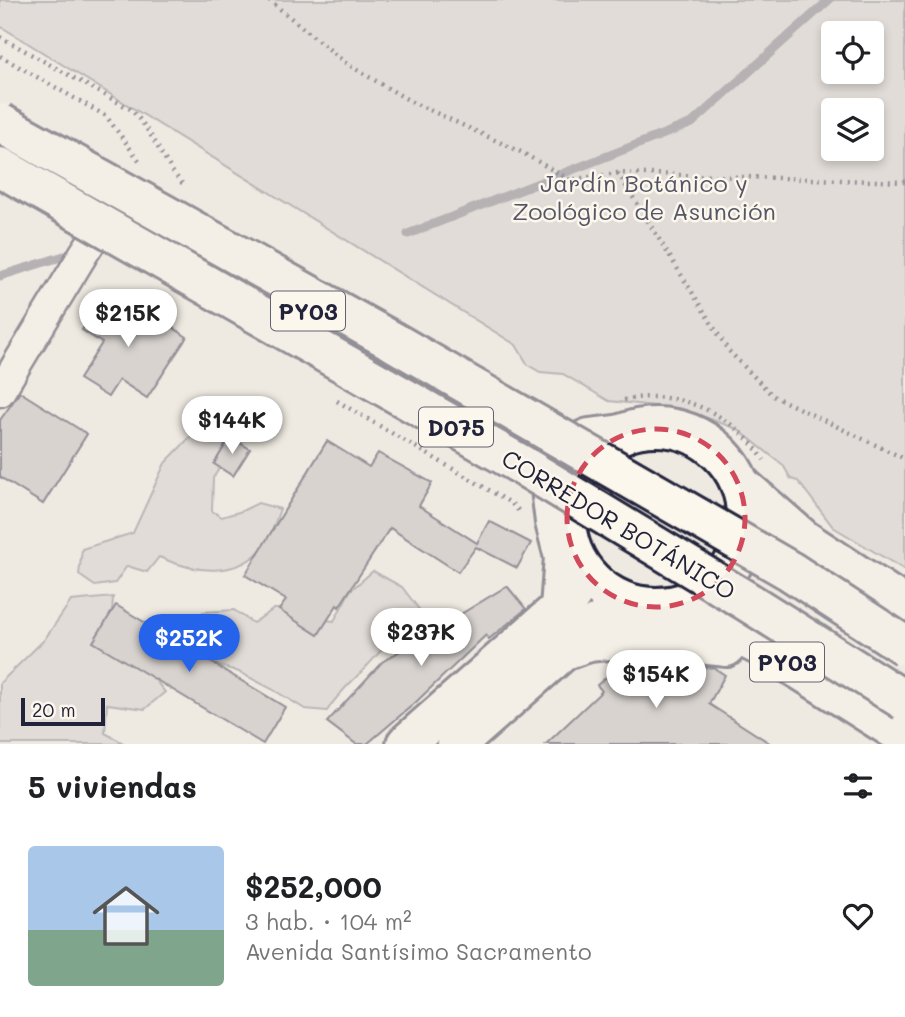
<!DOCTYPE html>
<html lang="es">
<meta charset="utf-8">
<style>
:root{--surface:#fff;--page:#f2f2f2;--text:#202124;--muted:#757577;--accent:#2563eb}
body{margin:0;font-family:Mali,sans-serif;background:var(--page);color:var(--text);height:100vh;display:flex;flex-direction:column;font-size:26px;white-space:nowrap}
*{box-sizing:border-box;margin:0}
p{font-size:23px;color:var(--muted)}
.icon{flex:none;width:38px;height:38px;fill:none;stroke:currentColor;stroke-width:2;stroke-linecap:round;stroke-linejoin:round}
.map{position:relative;height:744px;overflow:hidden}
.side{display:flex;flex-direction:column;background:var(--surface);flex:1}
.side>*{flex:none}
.tools{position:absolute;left:821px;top:21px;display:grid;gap:14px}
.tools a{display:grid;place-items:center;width:63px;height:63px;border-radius:7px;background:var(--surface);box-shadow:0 4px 10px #0003;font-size:35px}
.scale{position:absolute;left:21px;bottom:18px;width:84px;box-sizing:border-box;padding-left:7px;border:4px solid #22223b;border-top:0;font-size:19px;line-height:24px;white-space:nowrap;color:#22223b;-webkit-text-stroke:5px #fbf7ec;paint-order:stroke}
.price{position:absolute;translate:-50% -60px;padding:0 16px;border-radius:24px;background:#fff;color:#222;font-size:23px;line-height:46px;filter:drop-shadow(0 2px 4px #0008)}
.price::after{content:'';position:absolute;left:50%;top:42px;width:21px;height:16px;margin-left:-10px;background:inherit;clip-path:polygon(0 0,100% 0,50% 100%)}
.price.selected{background:var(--accent);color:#fff}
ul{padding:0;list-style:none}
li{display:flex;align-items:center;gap:21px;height:175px;padding:0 28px}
li span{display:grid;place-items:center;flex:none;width:196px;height:140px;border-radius:7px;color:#555}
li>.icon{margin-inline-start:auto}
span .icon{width:84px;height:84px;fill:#fffc;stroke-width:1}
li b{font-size:30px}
h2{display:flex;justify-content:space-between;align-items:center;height:84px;padding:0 28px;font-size:30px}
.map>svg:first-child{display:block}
.green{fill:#d0cdc9;stroke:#797882;stroke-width:2;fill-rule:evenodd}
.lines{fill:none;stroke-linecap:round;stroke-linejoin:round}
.stream{stroke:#716f7c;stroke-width:9}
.building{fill:#bcb8b8;stroke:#22223b;stroke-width:2}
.minor-casing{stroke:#22223b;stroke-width:33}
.primary-casing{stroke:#22223b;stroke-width:44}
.trunk-casing{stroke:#22223b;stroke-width:44}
.path{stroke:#22223b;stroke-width:4.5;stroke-dasharray:2 5;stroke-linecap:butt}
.minor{stroke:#fbf7ec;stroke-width:28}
.primary{stroke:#fbf7ec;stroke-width:38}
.trunk{stroke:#fbf7ec;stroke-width:38}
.motorway-bridge-casing{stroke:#22223b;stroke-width:44;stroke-linecap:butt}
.motorway-bridge{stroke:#fbf7ec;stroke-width:38}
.marked{fill:none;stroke:#d1495b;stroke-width:5;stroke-dasharray:14 9;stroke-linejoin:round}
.labels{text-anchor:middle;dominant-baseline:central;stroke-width:5;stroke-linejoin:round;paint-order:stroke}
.shield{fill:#fbf7ec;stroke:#636270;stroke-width:2}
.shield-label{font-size:23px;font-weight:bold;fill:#22223b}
.park-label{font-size:24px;fill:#565566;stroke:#fbf7ec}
.street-label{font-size:24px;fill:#22223b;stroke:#fbf7ec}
</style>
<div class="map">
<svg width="905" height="744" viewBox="0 0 905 744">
<rect width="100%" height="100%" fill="#eeeae2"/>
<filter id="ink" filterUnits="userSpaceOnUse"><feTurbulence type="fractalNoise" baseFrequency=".0143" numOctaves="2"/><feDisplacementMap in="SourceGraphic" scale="14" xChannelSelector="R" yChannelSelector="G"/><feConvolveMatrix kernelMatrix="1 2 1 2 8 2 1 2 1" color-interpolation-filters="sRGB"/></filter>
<g filter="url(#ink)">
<g class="green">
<path d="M0,0H905V570L833,527L798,481L791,479L783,465L737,429L683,409L609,401L563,374L540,372L528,365L516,345L0,26ZM872,33V72H833V33ZM872,110V149H833V110Z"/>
<path d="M215,424L231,433L232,449L213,478L212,511L222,517L242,511L258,503L280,509C276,519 273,531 268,540C244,580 195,573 159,557L147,572L127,566L115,583L95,586L79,575L82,549L133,533L165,463L200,427Z"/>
<path d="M373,571L402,587L421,612C399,627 385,647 367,666C352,682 338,693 327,711L305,709L272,689L239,672L202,660L191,633L203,612L234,610L253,623L274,609H295L315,619L334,621L350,591Z"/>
<polygon points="113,597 110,648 152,676 165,692 145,709 107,704 105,733 125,744 0,744 0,683 44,640 71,601"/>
</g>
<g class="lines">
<g class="stream">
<polyline points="408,234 692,123 829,0"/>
<polyline points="0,276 64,256"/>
</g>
</g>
<g class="building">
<polygon points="106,293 160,327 163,321 187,337 147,398 119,380 108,397 79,379 102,343 82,330"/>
<polygon points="20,392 87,434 43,504 0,477 0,420"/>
<polygon points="230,437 250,449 233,476 214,464"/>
<polygon points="327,441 369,467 378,453 432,483 419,506 477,543 489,521 531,543 517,568 476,547 458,572 390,528 339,607 337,605 318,635 279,610 286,600 245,575"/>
<polygon points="507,586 526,609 489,639 486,635 415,703 367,744 356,744 327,722 382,662"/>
<polygon points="116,605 285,707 263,744 93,642"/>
<polygon points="625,661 657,662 668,673 705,667 714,668 725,675 709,704 771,744 546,744 602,691 597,685"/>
</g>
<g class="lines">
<defs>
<polyline id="minor" points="0,392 84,253 109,215"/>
<g id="primary">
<polyline points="406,744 566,603 573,593 575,579"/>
<polyline points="457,744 587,630 604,620 649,607"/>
</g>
<g id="trunk">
<circle cx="656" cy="517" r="90"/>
<polyline points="547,446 554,449 571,446 589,438 623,434"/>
<polyline points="538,459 548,464 555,522 564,557 560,608"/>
<polyline points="742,486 804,540 905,606"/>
<polyline points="660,608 737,634 770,651 905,736"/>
<path d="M559,652C569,649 580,644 590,642C635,636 682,642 726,647"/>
</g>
</defs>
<use href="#minor" class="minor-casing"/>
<use href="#primary" class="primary-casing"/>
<use href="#trunk" class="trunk-casing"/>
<g class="path">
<polyline points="269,0 347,64 410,101 521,152 570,180 617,173 905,182"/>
<path d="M0,37L130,109C154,131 162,164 186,187"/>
<polyline points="0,56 106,116 141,163"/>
<polyline points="618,173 728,350 773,396 905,459"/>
<path d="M624,400C679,388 734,414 764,460"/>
<polyline points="337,401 511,503 520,512"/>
<path d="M643,410C686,409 714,425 743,455"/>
</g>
<use href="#minor" class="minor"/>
<use href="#primary" class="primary"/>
<use href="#trunk" class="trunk"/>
<defs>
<g id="motorway-bridge">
<polyline points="0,123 392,341 790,571 905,646"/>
<polyline points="0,167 520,464 748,602 905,701"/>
</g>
</defs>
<use href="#motorway-bridge" class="motorway-bridge-casing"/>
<use href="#motorway-bridge" class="motorway-bridge"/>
</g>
</g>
<path d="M0 0H905V744H0ZM567 518a89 89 0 1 1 178 0a89 89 0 1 1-178 0Z" fill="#eeeae2" fill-opacity=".55" fill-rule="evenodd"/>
<path class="marked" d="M567 518a89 89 0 1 1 178 0a89 89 0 1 1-178 0Z"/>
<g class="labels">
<g class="shield">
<rect x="271" y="291.5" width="74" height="39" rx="5"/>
<rect x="419" y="407.5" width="74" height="39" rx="5"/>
<rect x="750" y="642.5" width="74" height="39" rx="5"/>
</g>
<g class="shield-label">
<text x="308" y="311">PY03</text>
<text x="456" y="427">D075</text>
<text x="787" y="662">PY03</text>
</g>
<g class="park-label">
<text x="644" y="182">Jardín Botánico y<tspan x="644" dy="28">Zoológico de Asunción</tspan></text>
</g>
<g class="street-label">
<text transform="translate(619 524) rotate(31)">CORREDOR BOTÁNICO</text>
</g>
</g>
</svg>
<div class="tools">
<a><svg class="icon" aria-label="locate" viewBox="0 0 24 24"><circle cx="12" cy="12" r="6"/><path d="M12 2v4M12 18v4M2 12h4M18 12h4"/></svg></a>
<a><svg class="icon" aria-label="layers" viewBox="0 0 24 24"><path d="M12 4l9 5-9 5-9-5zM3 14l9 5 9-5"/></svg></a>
</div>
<div class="scale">20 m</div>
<b class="price" style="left:128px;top:349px">$215K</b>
<b class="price" style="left:232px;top:456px">$144K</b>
<b class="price" style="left:421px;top:668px">$237K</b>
<b class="price selected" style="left:189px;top:674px">$252K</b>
<b class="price" style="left:656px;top:710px">$154K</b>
</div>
<section class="side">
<h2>5 viviendas<svg class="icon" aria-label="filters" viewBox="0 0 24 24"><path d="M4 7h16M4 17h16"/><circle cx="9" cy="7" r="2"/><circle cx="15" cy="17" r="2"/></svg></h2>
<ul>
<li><span style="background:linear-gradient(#a9c7e8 60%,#7fa58c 0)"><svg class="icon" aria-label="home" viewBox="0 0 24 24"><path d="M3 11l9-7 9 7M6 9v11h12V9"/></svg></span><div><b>$252,000</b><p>3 hab. · 104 m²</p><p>Avenida Santísimo Sacramento</p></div><svg class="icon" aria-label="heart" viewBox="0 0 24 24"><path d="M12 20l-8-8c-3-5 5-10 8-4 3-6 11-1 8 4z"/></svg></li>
</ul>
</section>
